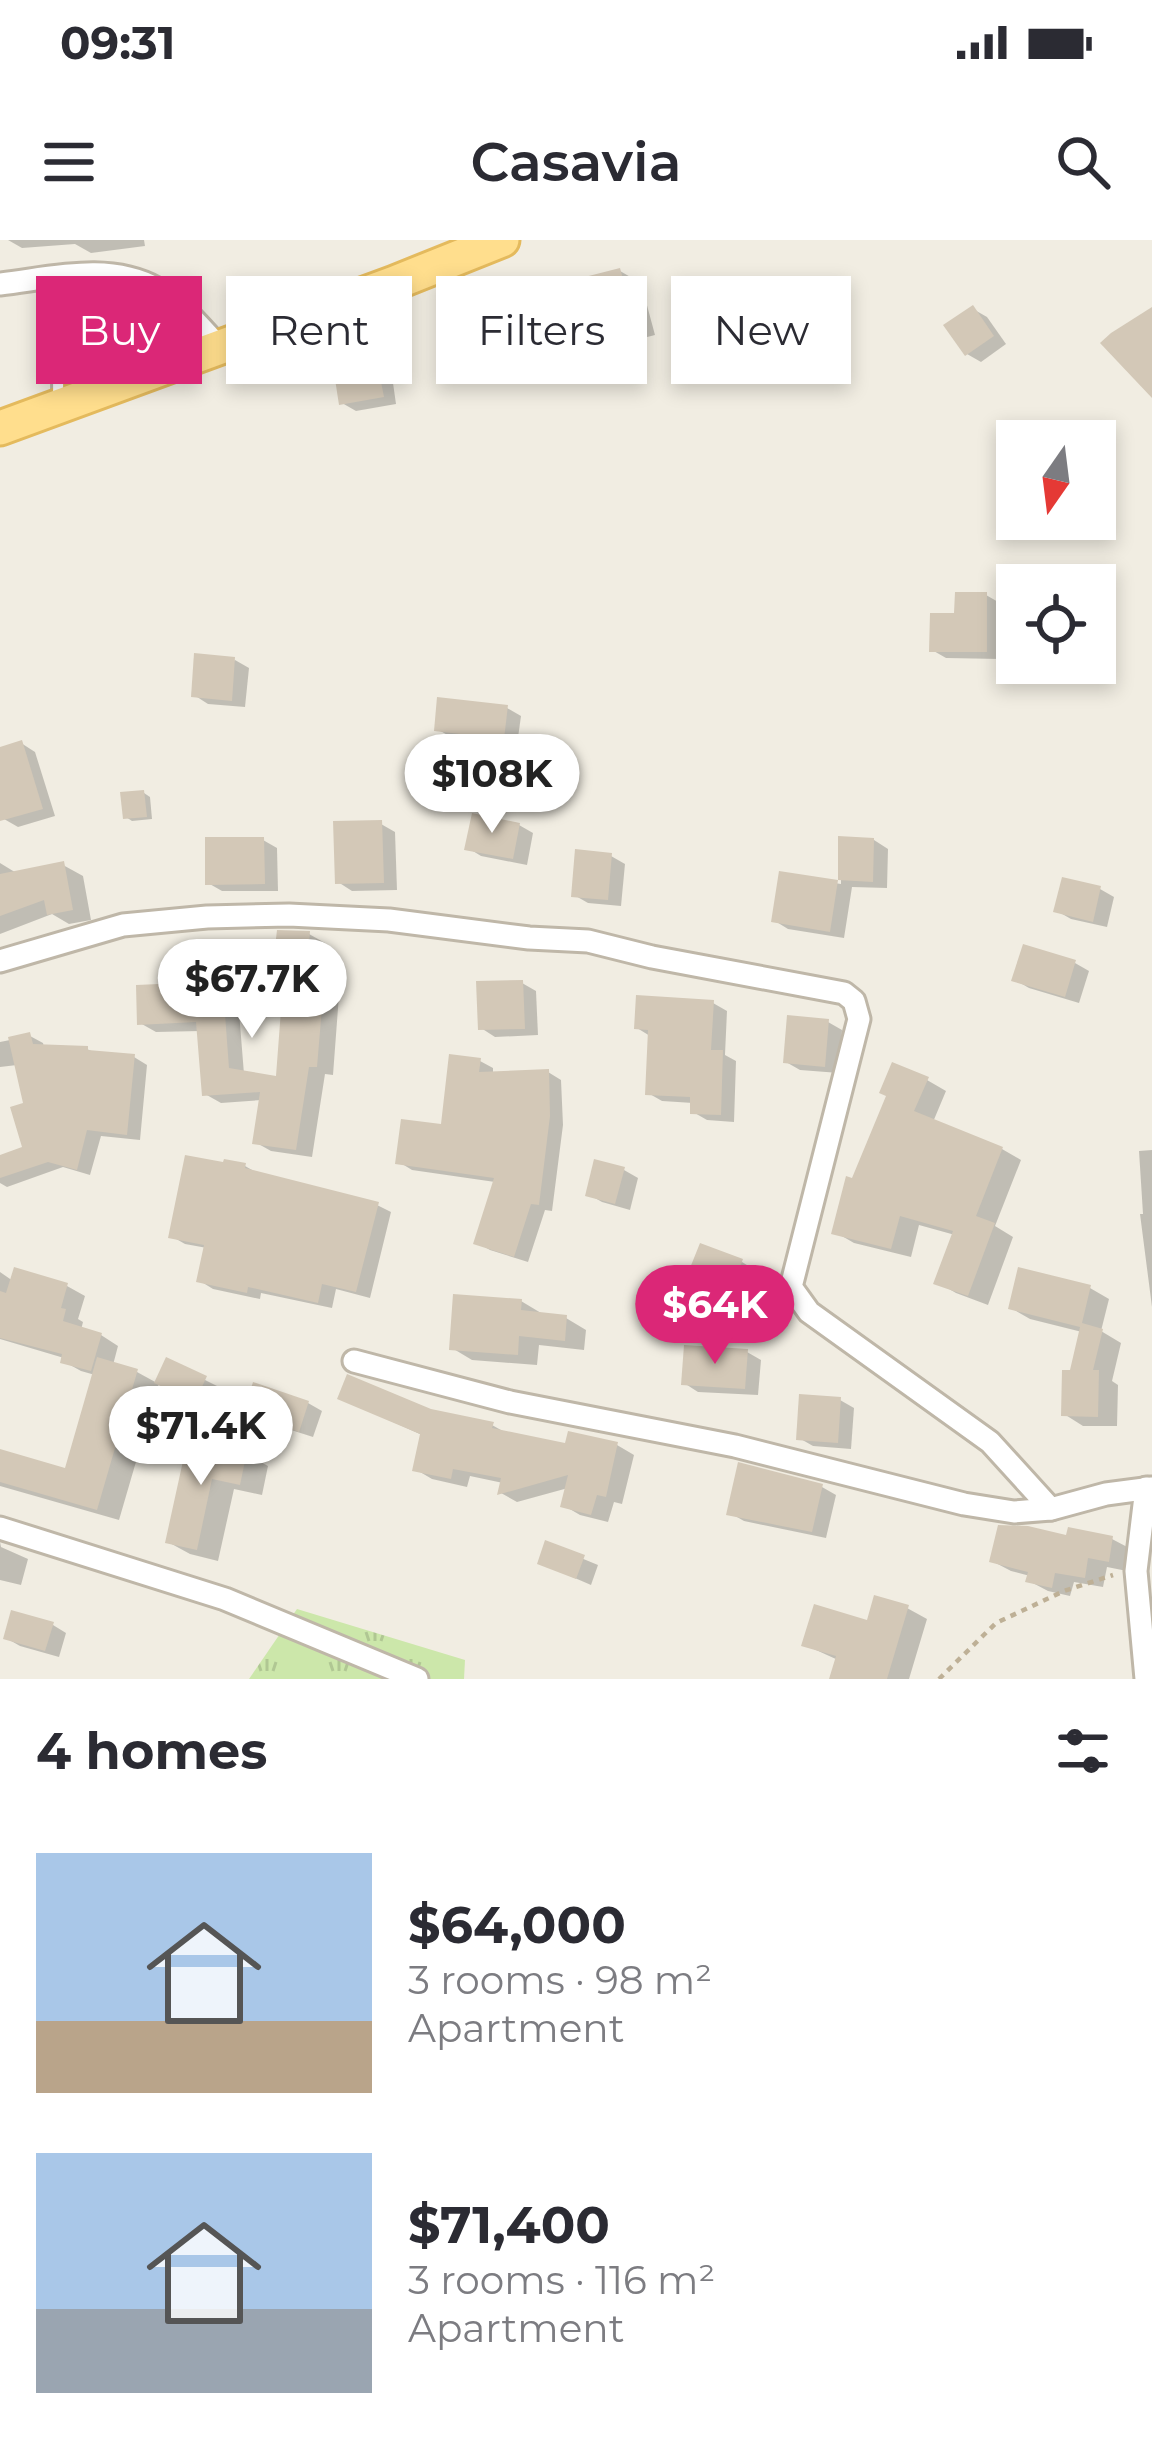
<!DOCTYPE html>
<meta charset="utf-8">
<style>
:root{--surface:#fff;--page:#f7f7f7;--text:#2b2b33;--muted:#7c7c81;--accent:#db2777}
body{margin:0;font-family:Montserrat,sans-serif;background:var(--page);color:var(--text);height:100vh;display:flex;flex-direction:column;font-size:45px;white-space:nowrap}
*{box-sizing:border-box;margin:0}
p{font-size:39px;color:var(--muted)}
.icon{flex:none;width:66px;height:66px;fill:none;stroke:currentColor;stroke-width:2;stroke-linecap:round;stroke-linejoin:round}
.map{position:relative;height:1439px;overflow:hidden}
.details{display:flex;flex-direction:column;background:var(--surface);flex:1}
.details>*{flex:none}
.guide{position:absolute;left:36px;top:36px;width:1080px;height:108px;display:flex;gap:24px}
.needle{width:78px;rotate:194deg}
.fabs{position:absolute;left:996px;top:180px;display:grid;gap:24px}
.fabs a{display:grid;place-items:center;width:120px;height:120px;border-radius:0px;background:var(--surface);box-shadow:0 6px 18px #0003;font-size:60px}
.price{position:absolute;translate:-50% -102px;padding:0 27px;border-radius:42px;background:#fff;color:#222;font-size:39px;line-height:78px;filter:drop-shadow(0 3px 6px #0008)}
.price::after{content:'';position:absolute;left:50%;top:72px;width:36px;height:27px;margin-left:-18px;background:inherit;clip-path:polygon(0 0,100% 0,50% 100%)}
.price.active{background:var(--accent);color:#fff}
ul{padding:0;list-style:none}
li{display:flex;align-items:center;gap:36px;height:300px;padding:0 36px}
li span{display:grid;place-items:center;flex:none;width:336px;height:240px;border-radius:0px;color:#555}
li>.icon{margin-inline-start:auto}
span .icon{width:144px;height:144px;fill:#fffc;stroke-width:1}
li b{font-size:51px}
h2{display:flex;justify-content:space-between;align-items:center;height:144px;padding:0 36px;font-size:51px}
.chip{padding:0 42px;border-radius:0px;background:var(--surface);box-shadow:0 6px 18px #0003;font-size:42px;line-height:108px}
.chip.active{background:var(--accent);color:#fff}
.status{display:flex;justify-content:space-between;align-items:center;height:84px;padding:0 60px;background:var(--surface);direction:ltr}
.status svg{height:33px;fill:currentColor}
header{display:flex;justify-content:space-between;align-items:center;height:156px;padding:0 36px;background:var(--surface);font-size:54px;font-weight:600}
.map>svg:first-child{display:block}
.grass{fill:url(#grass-tufts)}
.shadow{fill:#0003}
.building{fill:#d3c8b7}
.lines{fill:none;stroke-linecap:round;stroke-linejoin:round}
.lane-casing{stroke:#bfb7a8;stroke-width:16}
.street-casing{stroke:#bfb7a8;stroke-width:27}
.primary-casing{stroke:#e4ba5d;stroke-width:39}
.path{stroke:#beb096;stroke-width:4.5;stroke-dasharray:6 6;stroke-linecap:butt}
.lane{stroke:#fff;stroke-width:10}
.street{stroke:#fff;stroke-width:21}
.primary{stroke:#ffde8d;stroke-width:33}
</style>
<div class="status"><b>09:31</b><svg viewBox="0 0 49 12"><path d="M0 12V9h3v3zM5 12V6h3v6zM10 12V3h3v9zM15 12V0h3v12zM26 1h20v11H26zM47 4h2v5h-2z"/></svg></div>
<header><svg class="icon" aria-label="menu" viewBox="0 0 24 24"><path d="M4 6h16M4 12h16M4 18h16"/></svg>Casavia<svg class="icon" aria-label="search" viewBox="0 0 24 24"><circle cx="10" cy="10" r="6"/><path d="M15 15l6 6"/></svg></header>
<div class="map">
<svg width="1152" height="1439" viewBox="0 0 1152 1439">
<defs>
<pattern id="grass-tufts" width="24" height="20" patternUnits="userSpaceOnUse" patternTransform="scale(3)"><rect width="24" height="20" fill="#cce7aa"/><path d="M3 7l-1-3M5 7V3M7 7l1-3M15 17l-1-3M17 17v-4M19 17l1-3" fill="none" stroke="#b0c793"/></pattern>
</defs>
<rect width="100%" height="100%" fill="#f1ede2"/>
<polygon class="grass" points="297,1369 465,1420 464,1439 249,1439"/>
<g class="shadow">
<polygon points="8,0 144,0 145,6 91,13 75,4 22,8"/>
<polygon points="620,31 641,43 655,95 628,102 631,111 611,116 590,104"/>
<polygon points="111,66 124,74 122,84 134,91 136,101 100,110 86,102 92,85 79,73"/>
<polygon points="973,69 987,77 1006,104 981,122 967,114"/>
<polygon points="379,135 393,143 396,164 356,171 342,163"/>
<polygon points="986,355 1000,363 1000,419 946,418 932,410 957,376"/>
<polygon points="235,420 249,428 245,467 208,464 194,455"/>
<polygon points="507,468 521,476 517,505 451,497 437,489"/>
<polygon points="21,503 35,512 55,576 18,587 4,579 0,568 0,510"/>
<polygon points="144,553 150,557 152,579 132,581 126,577"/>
<polygon points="381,584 395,592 397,650 352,651 338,642"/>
<polygon points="519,585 533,593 527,625 481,616 468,608"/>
<polygon points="841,599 874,600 888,609 887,648 852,647 844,698 788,689 775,681 782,635 841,644"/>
<polygon points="263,600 277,608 278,651 222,651 208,643"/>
<polygon points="611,616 625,624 621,666 588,663 574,655"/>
<polygon points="0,623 18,634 63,625 83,636 91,680 69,684 52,674 0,694"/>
<polygon points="1100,649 1114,657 1107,687 1071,679 1057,671"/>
<polygon points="309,694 325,703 321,745 339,755 333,835 325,834 312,917 271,911 255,902 262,860 221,863 205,854 200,791 156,792 140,783 182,746 192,752 222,750 238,759 244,834 278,839 288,721 278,715"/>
<polygon points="1075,723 1089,731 1079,763 1029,748 1015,740"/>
<polygon points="522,743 536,751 538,795 495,797 481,788"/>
<polygon points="713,763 727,771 725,815 736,821 734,882 707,880 693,872 693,863 662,861 648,853 650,796 637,788"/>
<polygon points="828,782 842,790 839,833 800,830 786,822"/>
<polygon points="30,796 43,803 44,807 87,809 95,813 134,817 147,825 140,900 101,896 90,935 63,927 7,947 0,943 0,918 26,909 26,865 17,825 0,827 0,802"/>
<polygon points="480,821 493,828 493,834 548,832 561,840 563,885 552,971 545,970 528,1022 490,1010 476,1002 495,942 412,930 399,922 443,888"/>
<polygon points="927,840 946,851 933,882 1002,909 1021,920 995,986 1013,997 988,1065 956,1053 937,1042 955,995 919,985 911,1017 854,1003 835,992 854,941"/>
<polygon points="1152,910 1152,1067 1140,974 1143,974 1139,911"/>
<polygon points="245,926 259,934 377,965 391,972 370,1058 336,1049 332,1068 261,1053 260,1059 213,1049 200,1041 207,1008 185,1004 171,996"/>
<polygon points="624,930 638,938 630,970 602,962 588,954"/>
<polygon points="742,1022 755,1030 746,1054 706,1039"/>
<polygon points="16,1031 67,1046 85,1056 78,1079 83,1082 81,1090 101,1095 118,1106 113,1125 137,1132 157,1143 167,1121 219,1147 209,1168 159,1143 119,1280 0,1246 0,1212 67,1232 95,1135 81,1131 63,1121 64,1118 0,1099 0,1032 13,1041"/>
<polygon points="1090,1048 1109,1059 1101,1091 1121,1103 1112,1141 1118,1145 1117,1186 1083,1186 1064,1174 1082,1092 1030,1079 1011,1068"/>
<polygon points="521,1061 541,1073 566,1078 586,1090 584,1110 539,1105 537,1125 472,1120 452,1108"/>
<polygon points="747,1112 761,1120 758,1155 698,1152 684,1143"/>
<polygon points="340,1158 431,1172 492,1185 508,1194 568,1206 617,1205 634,1215 622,1264 614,1262 608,1282 580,1275 563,1265 568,1248 517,1262 501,1253 503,1243 470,1236 467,1247 432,1239 415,1229 422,1195"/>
<polygon points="840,1160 854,1168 851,1209 813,1206 799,1198"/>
<polygon points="308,1163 322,1171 313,1197 260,1180 246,1172"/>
<polygon points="190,1202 246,1214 268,1226 262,1255 234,1249 218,1321 190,1314 168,1302"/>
<polygon points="822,1247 836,1255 826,1298 744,1281 730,1273"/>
<polygon points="1068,1299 1112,1299 1131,1309 1127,1331 1107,1327 1103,1347 1074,1342 1070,1356 1048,1351 1029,1341 1030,1336 1011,1331 992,1321"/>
<polygon points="0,1302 1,1307 28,1319 21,1345 0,1340"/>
<polygon points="547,1304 598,1325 591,1345 540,1323"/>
<polygon points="907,1368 927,1379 909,1439 832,1439 838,1420 805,1405"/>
<polygon points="53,1385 66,1393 59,1417 20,1406 6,1398"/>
</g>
<g class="building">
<polygon points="620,28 635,83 608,90 611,100 587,106 569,41"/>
<polygon points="112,63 109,73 114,79 120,79 124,94 83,104 82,97 87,92 89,85 84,79 77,78 75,71"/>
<polygon points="973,65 994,96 965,116 943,85"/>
<polygon points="1152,67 1152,158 1100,103 1111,93"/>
<polygon points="379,132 384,157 339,165 335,139"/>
<polygon points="955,352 987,352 987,412 929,412 930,373 954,373"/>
<polygon points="194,413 235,417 232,461 191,457"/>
<polygon points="437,457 508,465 504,499 434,491"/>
<polygon points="22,500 43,569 0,581 0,507"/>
<polygon points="144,550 147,577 123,579 120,552"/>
<polygon points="472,573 520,583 513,619 464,610"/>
<polygon points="382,580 384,643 335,644 333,581"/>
<polygon points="838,596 874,598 873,642 838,640"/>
<polygon points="205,597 264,597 265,644 205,645"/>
<polygon points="575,609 612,613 608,660 571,657"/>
<polygon points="64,621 73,670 47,675 44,660 0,676 0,634"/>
<polygon points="779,631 838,640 830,692 771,682"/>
<polygon points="1062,637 1101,646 1093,682 1053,672"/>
<polygon points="277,690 310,691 306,742 324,743 317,827 309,827 296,910 252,904 260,852 202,856 196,782 137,785 136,745 182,743 183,749 223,747 229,828 276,836 285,717 274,716"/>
<polygon points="1023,704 1076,720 1065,757 1011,741"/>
<polygon points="523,740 525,789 478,790 476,741"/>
<polygon points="636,755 714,760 711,810 723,810 721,875 690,874 690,857 645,855 648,790 634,789"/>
<polygon points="787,775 829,779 825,827 783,823"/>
<polygon points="30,792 33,804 88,806 88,810 135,814 127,895 87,890 77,930 48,922 0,938 0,915 22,907 10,867 23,863 8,797"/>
<polygon points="449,814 481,818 479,832 549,829 550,876 539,965 531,964 514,1017 473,1004 494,938 395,924 401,879 441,884"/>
<polygon points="892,822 929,837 914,871 1003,907 976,976 995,983 968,1056 933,1044 953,991 900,976 891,1009 831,994 846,936 852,938 886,856 879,853"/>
<polygon points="185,915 223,922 224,919 246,923 245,928 379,962 356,1052 322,1044 318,1063 248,1047 247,1053 196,1042 204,1005 168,998"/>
<polygon points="594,919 625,927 615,964 585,956"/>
<polygon points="700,1003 743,1019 732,1049 688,1033"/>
<polygon points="14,1027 68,1043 61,1068 66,1069 63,1081 102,1093 91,1131 60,1123 62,1114 0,1098 0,1051 6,1053"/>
<polygon points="1018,1027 1091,1045 1082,1083 1103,1089 1093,1130 1099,1130 1098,1177 1061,1176 1062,1130 1070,1130 1080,1087 1008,1069"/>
<polygon points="453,1054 522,1059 521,1070 567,1075 565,1101 519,1096 518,1115 449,1110"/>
<polygon points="684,1105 748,1109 745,1149 681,1145"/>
<polygon points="97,1117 138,1129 97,1270 0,1242 0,1209 65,1228"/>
<polygon points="166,1117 207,1136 195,1162 154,1143"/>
<polygon points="347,1134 431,1169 494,1182 492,1188 565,1203 568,1191 618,1202 606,1257 597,1255 591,1275 560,1267 568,1235 497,1255 501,1238 453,1229 451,1239 412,1231 420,1194 337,1159"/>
<polygon points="253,1142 309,1161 299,1192 243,1173"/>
<polygon points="799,1154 841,1157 838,1203 796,1200"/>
<polygon points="188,1198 247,1211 240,1245 212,1239 197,1310 165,1303"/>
<polygon points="738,1222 823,1244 812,1292 726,1275"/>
<polygon points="998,1285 1028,1286 1066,1295 1068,1287 1113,1296 1109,1322 1088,1318 1085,1338 1055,1333 1052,1348 1025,1342 1028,1332 989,1322"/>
<polygon points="545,1300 585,1315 576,1339 537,1324"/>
<polygon points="874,1355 909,1365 887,1439 829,1439 836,1416 801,1406 814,1364 867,1380"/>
<polygon points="11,1370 54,1382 45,1411 3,1399"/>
</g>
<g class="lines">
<defs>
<g id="lane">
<polyline points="118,70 155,51"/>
<path d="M58,158C59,132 53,99 79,87"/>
</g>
<g id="street">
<path d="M0,44C52,38 109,22 157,49C181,63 200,87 219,107"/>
<polyline points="0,721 123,685 207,677 289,675 389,680 529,698 588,701 652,717 844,753 854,761 859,779 791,1047 809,1072 990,1202 1051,1269 1106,1254 1152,1248"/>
<polyline points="354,1121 510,1162 735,1206 964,1264 1014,1272 1051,1269"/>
<polyline points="0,1288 225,1359 417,1439"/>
<polyline points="1146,1439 1136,1331 1146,1248"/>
</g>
<polyline id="primary" points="0,188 392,44 502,0"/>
</defs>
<use href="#lane" class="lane-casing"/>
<use href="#street" class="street-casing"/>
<use href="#primary" class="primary-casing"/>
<polyline class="path" points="939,1439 996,1383 1064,1351 1113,1335"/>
<use href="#lane" class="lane"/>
<use href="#street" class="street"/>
<use href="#primary" class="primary"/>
</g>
</svg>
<div class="fabs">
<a><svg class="needle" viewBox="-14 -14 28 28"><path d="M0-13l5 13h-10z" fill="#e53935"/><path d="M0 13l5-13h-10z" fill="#7c7c81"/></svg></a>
<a><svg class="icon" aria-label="locate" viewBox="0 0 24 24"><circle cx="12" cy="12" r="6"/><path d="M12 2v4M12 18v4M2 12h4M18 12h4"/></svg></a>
</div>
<b class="price" style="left:492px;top:596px">$108K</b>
<b class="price" style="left:252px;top:801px">$67.7K</b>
<b class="price active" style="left:715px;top:1127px">$64K</b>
<b class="price" style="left:201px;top:1248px">$71.4K</b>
<div class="guide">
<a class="chip active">Buy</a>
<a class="chip">Rent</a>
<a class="chip">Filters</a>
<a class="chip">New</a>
</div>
</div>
<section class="details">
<h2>4 homes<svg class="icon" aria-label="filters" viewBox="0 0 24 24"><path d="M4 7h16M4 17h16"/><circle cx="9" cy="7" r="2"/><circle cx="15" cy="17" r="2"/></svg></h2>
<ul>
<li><span style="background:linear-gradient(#a9c7e8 70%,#b9a48a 0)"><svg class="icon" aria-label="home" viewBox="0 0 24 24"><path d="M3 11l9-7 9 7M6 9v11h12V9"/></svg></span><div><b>$64,000</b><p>3 rooms · 98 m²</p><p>Apartment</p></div></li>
<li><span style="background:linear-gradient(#a9c7e8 65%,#9aa5b1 0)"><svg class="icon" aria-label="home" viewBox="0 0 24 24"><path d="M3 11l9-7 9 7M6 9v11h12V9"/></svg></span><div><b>$71,400</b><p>3 rooms · 116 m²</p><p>Apartment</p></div></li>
</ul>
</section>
